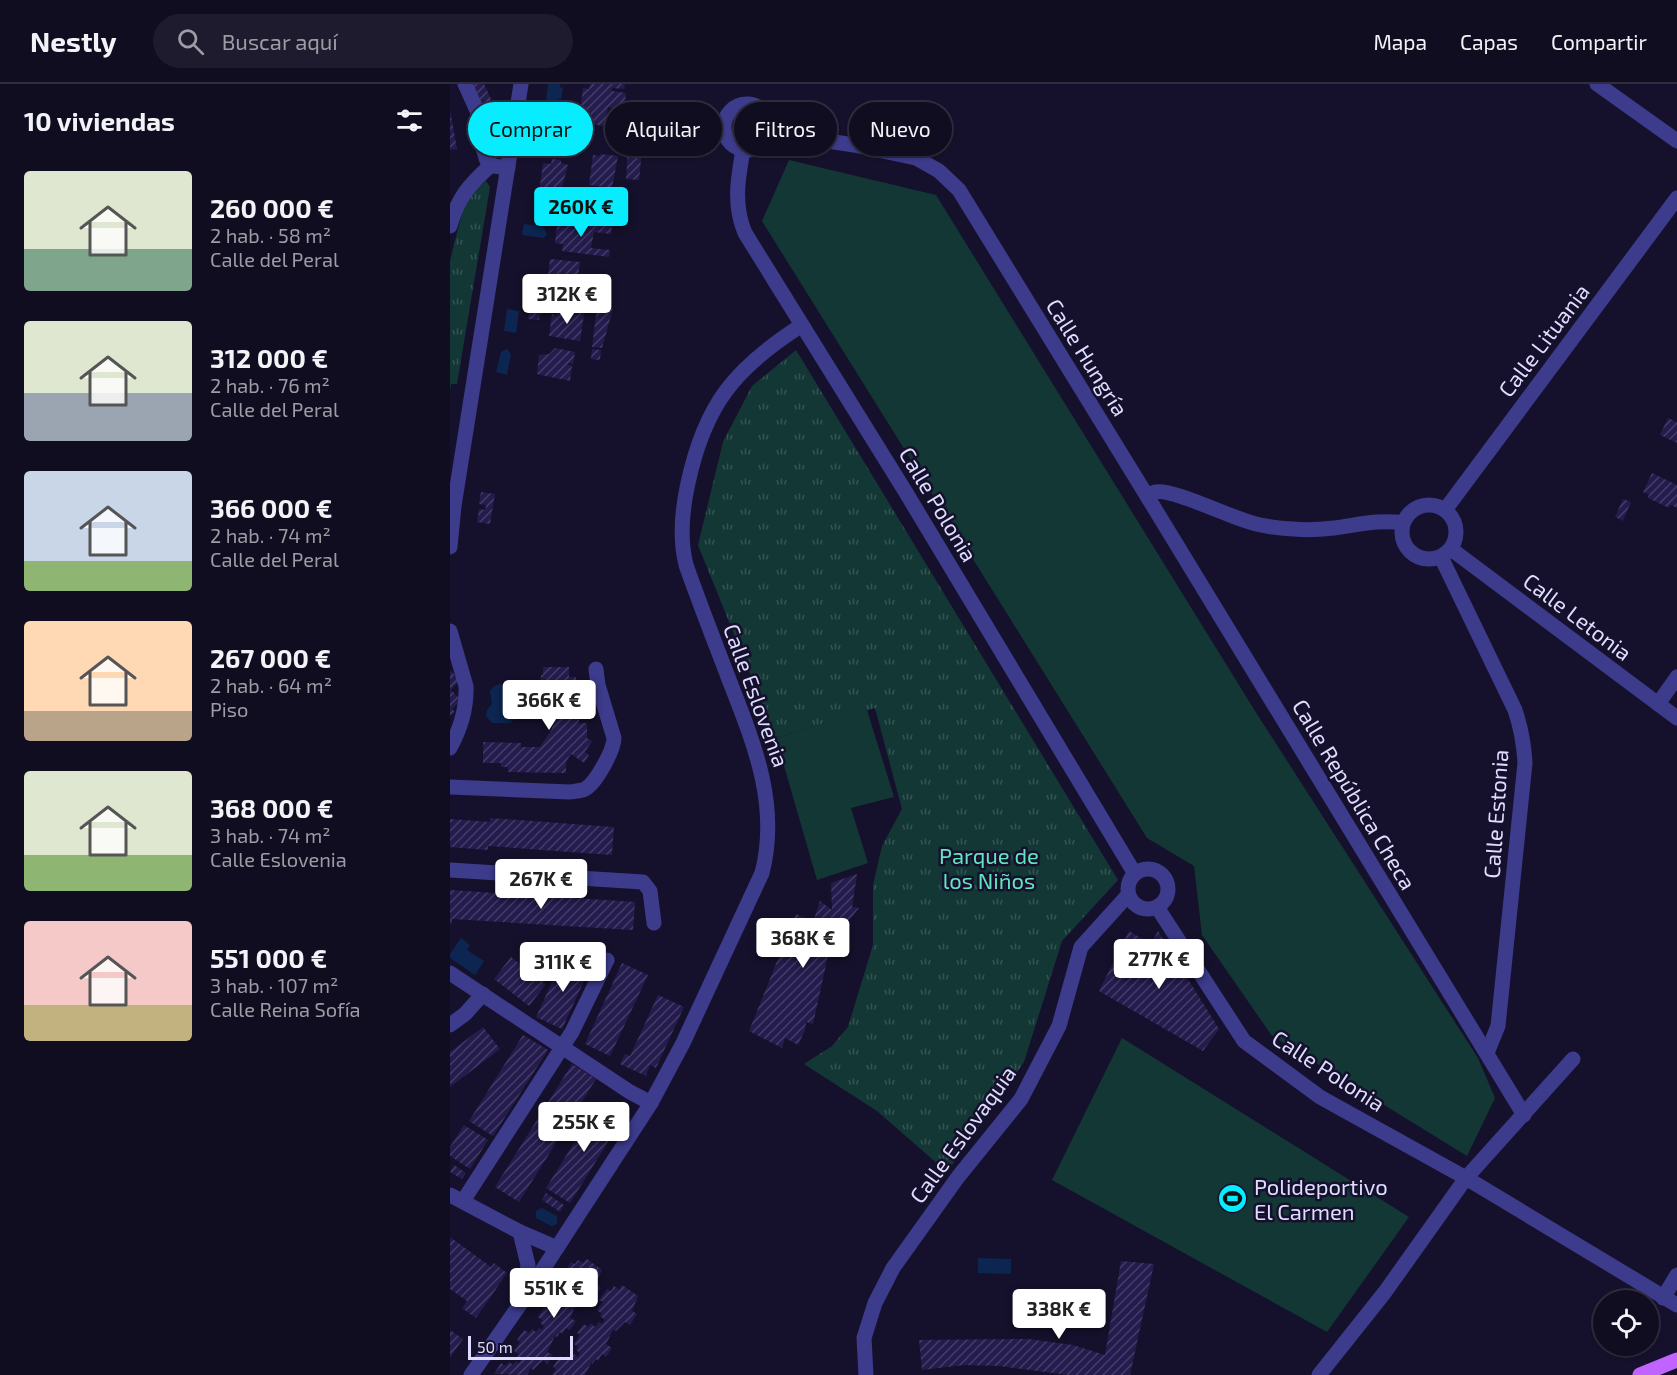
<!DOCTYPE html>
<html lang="es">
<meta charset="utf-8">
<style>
:root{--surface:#100d21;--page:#1e1b2e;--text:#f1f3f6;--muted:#9c9ca5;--line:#302d3f;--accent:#08ecff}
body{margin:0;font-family:"Exo 2",sans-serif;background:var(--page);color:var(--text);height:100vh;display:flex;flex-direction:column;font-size:22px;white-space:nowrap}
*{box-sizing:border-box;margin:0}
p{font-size:20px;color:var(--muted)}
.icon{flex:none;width:33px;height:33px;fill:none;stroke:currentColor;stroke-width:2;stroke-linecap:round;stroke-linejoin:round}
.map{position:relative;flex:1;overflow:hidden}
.panel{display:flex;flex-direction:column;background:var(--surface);width:450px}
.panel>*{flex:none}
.top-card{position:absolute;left:18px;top:18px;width:570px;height:54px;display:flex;gap:12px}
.fabs{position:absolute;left:1143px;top:1206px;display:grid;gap:12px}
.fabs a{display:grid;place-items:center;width:66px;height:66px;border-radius:50%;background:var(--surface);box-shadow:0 2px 4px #0004,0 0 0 2px var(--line);font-size:30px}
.scale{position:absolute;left:18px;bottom:15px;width:105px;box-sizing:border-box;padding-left:6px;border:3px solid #dfdcff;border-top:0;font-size:16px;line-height:21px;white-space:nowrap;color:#dfdcff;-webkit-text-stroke:4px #15112c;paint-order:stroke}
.price{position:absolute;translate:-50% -51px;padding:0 14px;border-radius:6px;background:#fff;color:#222;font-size:20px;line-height:39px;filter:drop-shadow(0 2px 3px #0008)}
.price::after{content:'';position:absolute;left:50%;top:36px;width:18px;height:14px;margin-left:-9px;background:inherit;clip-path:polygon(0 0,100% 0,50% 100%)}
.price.current{background:var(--accent);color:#111}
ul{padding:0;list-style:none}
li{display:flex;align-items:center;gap:18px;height:150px;padding:0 24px}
li span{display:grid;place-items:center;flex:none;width:168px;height:120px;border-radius:6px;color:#555}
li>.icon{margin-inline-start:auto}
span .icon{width:72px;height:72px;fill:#fffc;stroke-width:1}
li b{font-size:26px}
h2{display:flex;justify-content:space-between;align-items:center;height:72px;padding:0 24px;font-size:26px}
.chip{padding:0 21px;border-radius:27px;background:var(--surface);box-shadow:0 2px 4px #0004,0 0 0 2px var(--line);font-size:21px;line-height:54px}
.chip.current{background:var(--accent);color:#111}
header{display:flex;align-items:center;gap:36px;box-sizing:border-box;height:84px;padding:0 30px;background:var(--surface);border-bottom:2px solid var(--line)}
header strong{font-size:28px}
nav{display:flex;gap:33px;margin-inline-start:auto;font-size:21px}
.search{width:420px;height:54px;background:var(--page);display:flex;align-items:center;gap:15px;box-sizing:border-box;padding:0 21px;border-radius:33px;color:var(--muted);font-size:22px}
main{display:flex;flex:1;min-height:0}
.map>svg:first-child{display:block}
.green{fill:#133735}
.park{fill:url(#park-tufts)}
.water{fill:#0c2651}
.building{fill:url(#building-hatch)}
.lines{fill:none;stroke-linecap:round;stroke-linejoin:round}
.minor{stroke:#3c3b8c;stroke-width:15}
.major{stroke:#c163ff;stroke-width:15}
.labels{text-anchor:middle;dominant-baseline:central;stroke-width:5;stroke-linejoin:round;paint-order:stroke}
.street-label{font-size:22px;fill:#dfdcff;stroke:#15112c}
.park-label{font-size:22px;fill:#63e4c1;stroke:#15112c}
.poi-label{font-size:22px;fill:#dfdcff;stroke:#15112c;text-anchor:start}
</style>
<header>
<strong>Nestly</strong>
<div class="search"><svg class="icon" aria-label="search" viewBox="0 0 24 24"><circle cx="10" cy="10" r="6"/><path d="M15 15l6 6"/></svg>Buscar aquí</div>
<nav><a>Mapa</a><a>Capas</a><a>Compartir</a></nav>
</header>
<main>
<section class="panel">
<h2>10 viviendas<svg class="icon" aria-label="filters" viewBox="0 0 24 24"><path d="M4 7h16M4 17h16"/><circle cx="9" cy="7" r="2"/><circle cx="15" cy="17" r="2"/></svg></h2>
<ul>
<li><span style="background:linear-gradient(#dfe7d0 65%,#7fa58c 0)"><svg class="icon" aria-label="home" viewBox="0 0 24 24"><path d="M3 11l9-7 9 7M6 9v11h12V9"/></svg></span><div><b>260 000 €</b><p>2 hab. · 58 m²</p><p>Calle del Peral</p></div></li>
<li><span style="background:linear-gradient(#dfe7d0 60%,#9aa5b1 0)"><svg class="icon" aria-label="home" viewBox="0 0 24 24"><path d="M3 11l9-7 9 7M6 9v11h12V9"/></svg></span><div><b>312 000 €</b><p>2 hab. · 76 m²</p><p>Calle del Peral</p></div></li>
<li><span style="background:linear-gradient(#c9d6e8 75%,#8fb573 0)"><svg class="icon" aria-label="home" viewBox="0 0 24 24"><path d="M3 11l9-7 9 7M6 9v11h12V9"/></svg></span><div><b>366 000 €</b><p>2 hab. · 74 m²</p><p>Calle del Peral</p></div></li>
<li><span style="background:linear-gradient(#ffd9b3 75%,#b9a48a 0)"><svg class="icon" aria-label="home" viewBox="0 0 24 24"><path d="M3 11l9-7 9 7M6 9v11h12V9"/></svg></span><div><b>267 000 €</b><p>2 hab. · 64 m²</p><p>Piso</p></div></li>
<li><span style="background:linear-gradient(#dfe7d0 70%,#8fb573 0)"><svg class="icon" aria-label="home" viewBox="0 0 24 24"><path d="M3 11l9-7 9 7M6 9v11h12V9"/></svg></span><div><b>368 000 €</b><p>3 hab. · 74 m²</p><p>Calle Eslovenia</p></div></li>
<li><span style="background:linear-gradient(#f6c9c9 70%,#c2b280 0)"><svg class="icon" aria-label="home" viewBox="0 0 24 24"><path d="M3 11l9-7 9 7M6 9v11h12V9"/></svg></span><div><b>551 000 €</b><p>3 hab. · 107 m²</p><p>Calle Reina Sofía</p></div></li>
</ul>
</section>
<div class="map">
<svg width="1227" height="1291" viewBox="0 0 1227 1291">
<defs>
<pattern id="park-tufts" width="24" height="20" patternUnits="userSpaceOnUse" patternTransform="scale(1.5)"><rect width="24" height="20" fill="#133735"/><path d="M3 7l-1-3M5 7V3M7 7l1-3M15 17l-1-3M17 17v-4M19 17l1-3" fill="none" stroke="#355353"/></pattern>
<pattern id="building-hatch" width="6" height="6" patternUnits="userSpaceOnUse" patternTransform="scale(1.5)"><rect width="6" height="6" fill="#251c4e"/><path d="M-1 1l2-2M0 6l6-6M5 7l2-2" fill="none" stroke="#443c69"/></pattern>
</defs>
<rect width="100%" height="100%" fill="#15112c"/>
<g class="green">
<polygon points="339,76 486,111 805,627 1028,974 1045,1014 1017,1072 822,952 752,851 744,782 697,754 312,137"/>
<polygon points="417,626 444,713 401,724 418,779 367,796 326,654"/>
<polygon points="672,954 959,1133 877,1248 602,1096"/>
</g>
<g class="park">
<polygon points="36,97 40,103 7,300 1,300 0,307 0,177 13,125 24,107"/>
<polygon points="346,266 668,796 612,857 574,978 497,1088 427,1027 354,980 382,962 398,943 423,861 423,801 432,762 452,725 425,624 326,654 248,461 273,358 302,302"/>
</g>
<g class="water">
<polygon points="98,0 110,0 110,3 113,4 111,15 108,15 104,20 98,19 96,16"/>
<polygon points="74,140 94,143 97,151 93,154 72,151"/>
<polygon points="57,225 69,227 66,249 54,247"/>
<polygon points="57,265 61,270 57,291 46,288 51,268"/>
<path d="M50,600C63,605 59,614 54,622H61L66,629L65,635L60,639H42L36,632L37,626L42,620L40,607L44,602Z"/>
<polygon points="11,854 20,861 17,866 34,877 25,891 0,874 0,870"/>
<polygon points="92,1124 107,1132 107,1140 101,1142 86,1134 86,1127"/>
<polygon points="528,1174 561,1175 561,1190 528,1189"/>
</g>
<g class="building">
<polygon points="23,0 34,0 41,15 46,39 46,58 35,57"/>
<polygon points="140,0 175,0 174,5 162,4 162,7 176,9 174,25 158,23 157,30 170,31 168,44 133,39 134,28 130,28 133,4 139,5"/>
<polygon points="0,26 7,65 0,66"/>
<polygon points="178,65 192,67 189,96 176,95"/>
<polygon points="150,70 168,72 162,104 139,101 143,71 150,72"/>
<polygon points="102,75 111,76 111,79 118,81 112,103 115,103 114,113 89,109 93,79 101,80"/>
<polygon points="112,118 122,120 120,129 111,128"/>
<polygon points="116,136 162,142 161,150 144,148 141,164 160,166 159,173 112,167 113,160 105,159 107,142 116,143"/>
<polygon points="100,175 130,178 128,193 125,192 124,212 96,208"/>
<polygon points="149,197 159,198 158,209 148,208"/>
<polygon points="147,223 163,225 152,264 142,263"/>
<polygon points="80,224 91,226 89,236 78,235"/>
<polygon points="108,225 134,230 130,257 99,252 102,230 107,231"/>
<polygon points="105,264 125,268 123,280 119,279 118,281 122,282 120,297 87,290 89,271 99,270"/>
<polygon points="142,265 151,266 150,276 141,275"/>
<polygon points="1218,334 1227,338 1227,359 1210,351"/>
<polygon points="1202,389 1227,401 1227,424 1221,421 1219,424 1198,414 1199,411 1193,408"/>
<polygon points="31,408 45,410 40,440 27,438 29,425 35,426 36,421 29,420"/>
<polygon points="1173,415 1181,418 1173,437 1165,433"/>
<polygon points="93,583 119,583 119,593 126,593 128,616 136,616 135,634 129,634 129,639 137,639 137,654 142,657 135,668 139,671 134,679 121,670 116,678 116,689 58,688 58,683 51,683 51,679 33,679 33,658 71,659 71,663 90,663 102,645 102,618 93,618 93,610 90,610 91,591 93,591"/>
<polygon points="0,586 10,596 1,606 11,616 2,625 5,628 0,632"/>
<polygon points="40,734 164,743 162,771 38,762 38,766 0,763 0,735 40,738"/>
<polygon points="407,790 402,823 409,824 381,858 363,940 356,938 355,946 348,961 335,954 332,964 299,947 346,830 363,838 370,817 382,826 381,799"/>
<polygon points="0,806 185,818 183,846 2,835 2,840 0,840"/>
<polygon points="679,847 701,860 708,847 769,945 753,967 649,907"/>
<polygon points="114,872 140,884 112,945 86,933"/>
<polygon points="61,873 96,900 79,922 44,895"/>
<polygon points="172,879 198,891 160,972 135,960"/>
<polygon points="208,911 234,923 206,984 200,981 196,992 170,980 175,970 180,972"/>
<polygon points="33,943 50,965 0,1003 0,968"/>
<polygon points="73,951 98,966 43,1052 19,1037"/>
<polygon points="122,980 146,995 69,1118 45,1103"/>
<polygon points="149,1019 173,1034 120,1119 96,1104"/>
<polygon points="14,1041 38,1056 20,1085 0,1072 0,1063"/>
<polygon points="4,1081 16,1089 12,1095 0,1088"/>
<polygon points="96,1109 114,1121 110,1128 92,1116"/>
<polygon points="0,1153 41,1183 44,1179 57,1189 26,1234 12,1224 17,1217 0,1205"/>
<polygon points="137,1175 152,1186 145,1200 151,1204 144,1214 139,1211 130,1220 127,1218 120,1234 126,1237 120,1246 116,1244 112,1250 110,1248 107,1253 105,1252 97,1268 103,1271 97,1280 93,1276 83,1286 81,1284 77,1291 44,1290 51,1279 56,1282 59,1278 63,1281 66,1277 69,1279 71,1276 67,1273 69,1270 64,1267 70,1258 67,1256 74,1246 79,1249 82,1245 86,1248 89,1244 92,1246 94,1242 90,1239 92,1236 88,1233 94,1224 92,1222 98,1213 102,1216 105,1212 110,1216 113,1211 116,1213 119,1209 115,1206 117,1203 111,1199 117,1191 114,1189 121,1178 125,1180 128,1176 133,1179"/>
<polygon points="671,1177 704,1180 680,1291 619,1291 549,1282 514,1281 472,1286 469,1256 578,1255 623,1261 655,1271"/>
<polygon points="172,1201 188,1212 182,1227 187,1230 180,1241 175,1238 166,1247 163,1246 156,1260 162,1264 156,1273 152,1270 148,1277 146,1275 142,1280 141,1279 135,1291 102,1291 106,1285 103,1283 110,1272 115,1276 117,1272 121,1275 124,1270 128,1273 130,1269 126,1266 128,1263 124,1260 130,1251 127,1249 134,1240 138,1243 141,1239 145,1243 149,1238 152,1240 155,1236 150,1232 152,1230 147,1226 153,1218 149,1216 157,1205 161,1207 164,1202 169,1206"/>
<polygon points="0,1246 13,1255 0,1274"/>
</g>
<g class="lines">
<g class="minor">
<polyline points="15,0 28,29 31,58 37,77 44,82 58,84"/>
<polyline points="1147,0 1227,57"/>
<circle cx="297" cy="43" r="23"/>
<path d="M319,48L404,61L466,74L489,87L509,106L517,119L697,412C700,411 702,409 705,408C723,404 783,435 806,440C832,446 858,447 884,444C907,441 930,435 953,439"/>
<path d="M293,66C288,94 283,121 295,149L455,407L685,790"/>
<path d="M0,142C8,113 19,101 41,81"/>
<polyline points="697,412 1074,1031"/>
<circle cx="979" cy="448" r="27"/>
<polyline points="995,426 1227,114"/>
<polyline points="0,463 4,422 71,0"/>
<polyline points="1001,465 1227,634"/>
<path d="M991,473L1065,626C1071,644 1074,660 1075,679L1048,942L1037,969"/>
<path d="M0,547L16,602C17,625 11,644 0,664"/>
<polyline points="1208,620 1227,593"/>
<path d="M0,703L120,708C125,707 131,707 135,705C146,699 164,666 164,654L148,601L146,585"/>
<circle cx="698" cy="805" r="20"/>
<polyline points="0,786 193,798 200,807 204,839"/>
<polyline points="707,823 794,957 870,1013 1016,1094 1227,1221"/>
<polyline points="0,889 180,1008 201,1019"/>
<polyline points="0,941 15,930 33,910"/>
<polyline points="0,1111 70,1148 107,1164"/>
<polyline points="13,1117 122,948 157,876"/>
<polyline points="70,1148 78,1181 74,1210"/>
<polyline points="1213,1214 1227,1191"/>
<path d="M21,1291L73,1216L201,1019L233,959L312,789C330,720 303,657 278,593C264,556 249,518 236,481C229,453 232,426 238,399C255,320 285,284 352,241"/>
<polyline points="416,1291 414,1254 425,1219 443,1184 508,1093 571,1015 609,942 631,863 678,811"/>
<polyline points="869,1291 935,1208 1016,1094 1123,975"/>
</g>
<polyline class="major" points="1190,1291 1227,1276"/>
</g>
<defs>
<symbol id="stadium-disc" viewBox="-11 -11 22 22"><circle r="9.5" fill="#08ecff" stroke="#15112c"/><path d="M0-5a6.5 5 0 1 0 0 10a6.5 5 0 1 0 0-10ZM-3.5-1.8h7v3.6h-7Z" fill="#111"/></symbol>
</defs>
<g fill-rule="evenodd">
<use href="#stadium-disc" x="766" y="1098" width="33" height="33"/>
</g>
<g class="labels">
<g class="street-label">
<text transform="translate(1093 256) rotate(-53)">Calle Lituania</text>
<text transform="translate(638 273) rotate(58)">Calle Hungría</text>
<text transform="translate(489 420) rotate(59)">Calle Polonia</text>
<text transform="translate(1128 532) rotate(37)">Calle Letonia</text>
<text transform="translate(307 611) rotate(70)">Calle Eslovenia</text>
<text transform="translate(905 710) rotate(59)">Calle República Checa</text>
<text transform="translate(1045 730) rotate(-86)">Calle Estonia</text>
<text transform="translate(879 986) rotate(33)">Calle Polonia</text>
<text transform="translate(512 1050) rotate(-54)">Calle Eslovaquia</text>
</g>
<g class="park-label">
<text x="539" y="771">Parque de<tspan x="539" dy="25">los Niños</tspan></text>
</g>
<g class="poi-label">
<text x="804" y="1102">Polideportivo<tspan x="804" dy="25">El Carmen</tspan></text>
</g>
</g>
</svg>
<div class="fabs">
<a><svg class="icon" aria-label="locate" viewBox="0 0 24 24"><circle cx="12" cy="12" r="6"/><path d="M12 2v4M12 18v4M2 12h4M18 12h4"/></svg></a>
</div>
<div class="scale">50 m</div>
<b class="price current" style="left:131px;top:154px">260K €</b>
<b class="price" style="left:117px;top:241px">312K €</b>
<b class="price" style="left:99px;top:647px">366K €</b>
<b class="price" style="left:91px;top:826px">267K €</b>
<b class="price" style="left:353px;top:885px">368K €</b>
<b class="price" style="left:709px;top:906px">277K €</b>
<b class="price" style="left:113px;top:909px">311K €</b>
<b class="price" style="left:134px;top:1069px">255K €</b>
<b class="price" style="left:104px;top:1235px">551K €</b>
<b class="price" style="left:609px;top:1256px">338K €</b>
<div class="top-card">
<a class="chip current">Comprar</a>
<a class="chip">Alquilar</a>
<a class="chip">Filtros</a>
<a class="chip">Nuevo</a>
</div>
</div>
</main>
